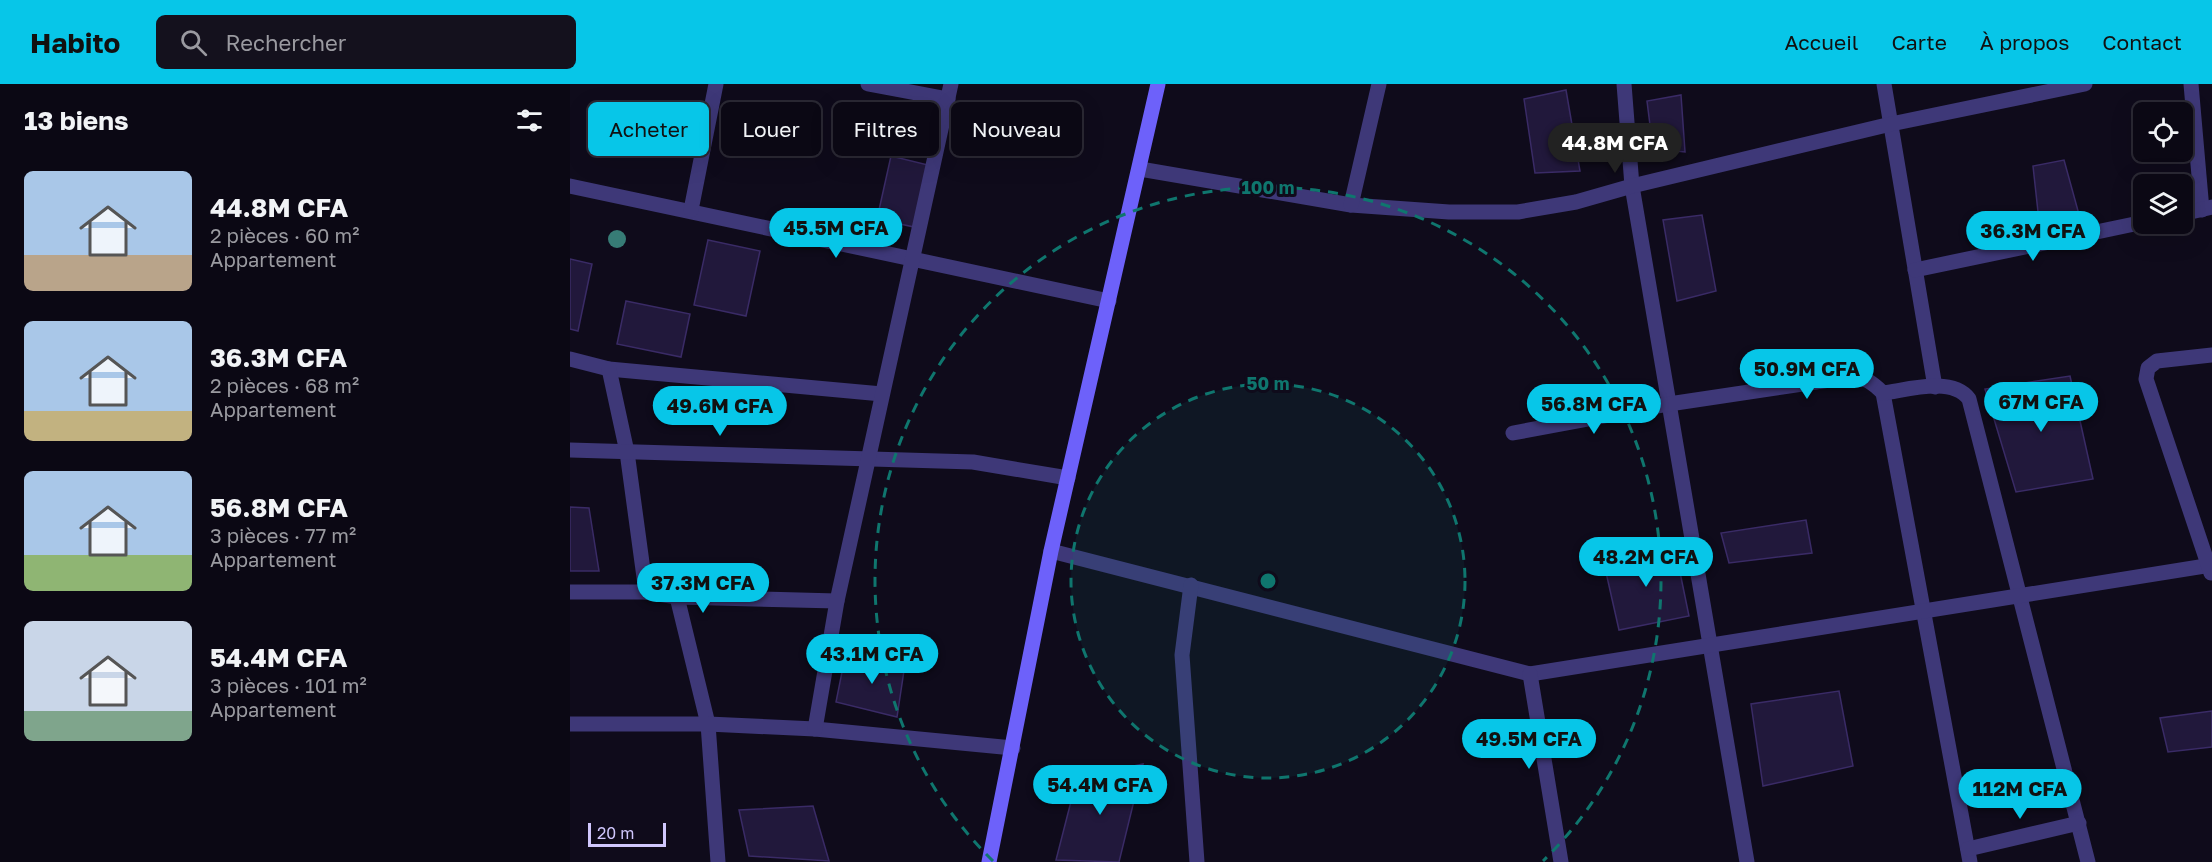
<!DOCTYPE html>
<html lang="fr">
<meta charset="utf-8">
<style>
:root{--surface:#0b0814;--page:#14111d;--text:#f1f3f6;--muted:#9a9aa0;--line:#2b2934;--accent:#07c6e8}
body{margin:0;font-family:"Golos Text",sans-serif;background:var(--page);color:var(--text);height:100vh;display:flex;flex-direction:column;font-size:22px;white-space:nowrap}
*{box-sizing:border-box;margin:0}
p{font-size:20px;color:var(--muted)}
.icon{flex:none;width:33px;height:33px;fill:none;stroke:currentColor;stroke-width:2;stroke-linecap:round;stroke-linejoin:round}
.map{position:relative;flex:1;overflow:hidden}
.side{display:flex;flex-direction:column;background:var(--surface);width:570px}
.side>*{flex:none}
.hud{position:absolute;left:18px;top:18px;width:570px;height:54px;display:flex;gap:12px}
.controls{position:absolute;left:1563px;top:18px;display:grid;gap:12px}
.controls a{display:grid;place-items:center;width:60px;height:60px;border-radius:9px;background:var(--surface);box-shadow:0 6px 24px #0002,0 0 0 2px var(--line);font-size:30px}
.scale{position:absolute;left:18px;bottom:15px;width:78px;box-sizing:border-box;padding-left:6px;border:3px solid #d0c7fd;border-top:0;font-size:16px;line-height:21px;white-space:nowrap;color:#d0c7fd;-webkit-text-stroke:4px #0f0b1b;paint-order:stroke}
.price{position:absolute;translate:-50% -51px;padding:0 14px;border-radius:21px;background:var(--accent);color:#111;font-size:20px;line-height:39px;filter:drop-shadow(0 2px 3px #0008)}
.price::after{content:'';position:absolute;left:50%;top:36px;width:18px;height:14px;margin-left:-9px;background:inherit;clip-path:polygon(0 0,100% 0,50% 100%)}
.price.on{background:#222;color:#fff}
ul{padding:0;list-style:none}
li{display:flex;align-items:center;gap:18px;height:150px;padding:0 24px}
li span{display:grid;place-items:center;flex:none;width:168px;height:120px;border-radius:9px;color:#555}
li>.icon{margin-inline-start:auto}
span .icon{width:72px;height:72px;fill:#fffc;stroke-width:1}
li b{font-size:26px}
h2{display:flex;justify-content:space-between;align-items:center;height:72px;padding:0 24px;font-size:26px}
.tag{padding:0 21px;border-radius:9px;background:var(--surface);box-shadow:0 6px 24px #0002,0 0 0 2px var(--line);font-size:21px;line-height:54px}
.tag.on{background:var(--accent);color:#111}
header{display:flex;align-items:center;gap:36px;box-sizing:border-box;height:84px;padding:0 30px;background:var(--accent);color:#111}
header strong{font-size:28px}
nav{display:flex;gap:33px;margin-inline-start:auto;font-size:21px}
.search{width:420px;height:54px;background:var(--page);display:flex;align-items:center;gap:15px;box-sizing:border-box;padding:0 21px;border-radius:9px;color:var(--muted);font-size:22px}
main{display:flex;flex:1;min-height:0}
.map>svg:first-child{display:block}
.building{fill:#21183b;stroke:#3a2b66;stroke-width:1.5}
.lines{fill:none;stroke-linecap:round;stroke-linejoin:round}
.street{stroke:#3e3878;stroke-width:15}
.secondary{stroke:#6d61fa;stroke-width:15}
.tree{fill:#377c76}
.ring{fill:none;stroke:#0f766e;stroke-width:3;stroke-dasharray:10 8}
.centre{fill:#0f766e;stroke:#0f0b1b;stroke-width:3}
.ring-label{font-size:18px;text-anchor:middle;font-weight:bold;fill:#0f766e;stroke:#0f0b1b;stroke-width:6;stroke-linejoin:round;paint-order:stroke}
</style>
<header>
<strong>Habito</strong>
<div class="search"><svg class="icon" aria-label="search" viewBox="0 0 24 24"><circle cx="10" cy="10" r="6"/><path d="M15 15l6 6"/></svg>Rechercher</div>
<nav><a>Accueil</a><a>Carte</a><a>À propos</a><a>Contact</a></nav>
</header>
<main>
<section class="side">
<h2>13 biens<svg class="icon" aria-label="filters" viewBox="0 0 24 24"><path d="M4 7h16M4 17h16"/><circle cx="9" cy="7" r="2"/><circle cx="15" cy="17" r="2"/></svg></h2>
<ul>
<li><span style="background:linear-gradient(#a9c7e8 70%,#b9a48a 0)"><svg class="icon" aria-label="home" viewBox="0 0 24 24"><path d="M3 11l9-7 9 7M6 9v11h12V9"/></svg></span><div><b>44.8M CFA</b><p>2 pièces · 60 m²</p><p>Appartement</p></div></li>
<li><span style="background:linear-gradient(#a9c7e8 75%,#c2b280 0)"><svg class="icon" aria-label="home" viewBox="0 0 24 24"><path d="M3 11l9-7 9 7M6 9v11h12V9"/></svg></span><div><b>36.3M CFA</b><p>2 pièces · 68 m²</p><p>Appartement</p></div></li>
<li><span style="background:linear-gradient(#a9c7e8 70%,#8fb573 0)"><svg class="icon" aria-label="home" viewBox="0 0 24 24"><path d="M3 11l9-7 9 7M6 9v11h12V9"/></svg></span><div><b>56.8M CFA</b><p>3 pièces · 77 m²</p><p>Appartement</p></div></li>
<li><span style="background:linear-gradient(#c9d6e8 75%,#7fa58c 0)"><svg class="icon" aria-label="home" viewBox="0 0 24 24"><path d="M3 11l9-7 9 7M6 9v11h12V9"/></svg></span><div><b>54.4M CFA</b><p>3 pièces · 101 m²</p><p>Appartement</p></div></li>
</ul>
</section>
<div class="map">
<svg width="1642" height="778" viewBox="0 0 1642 778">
<rect width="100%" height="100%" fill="#0f0b1b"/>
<g class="building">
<polygon points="996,6 1010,87 965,89 954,15"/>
<polygon points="1111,11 1115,68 1083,65 1077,17"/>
<polygon points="321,72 358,81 344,143 307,135"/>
<polygon points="1494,76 1510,134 1469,137 1463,82"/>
<polygon points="1132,131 1146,207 1107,217 1093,136"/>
<polygon points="138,156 190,167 176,232 124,221"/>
<polygon points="0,175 22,180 8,247 0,245"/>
<polygon points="56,217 120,230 111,273 47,260"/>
<polygon points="1500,292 1523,395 1446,408 1415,305"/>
<polygon points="0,423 19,424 29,487 0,487"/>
<polygon points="1236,436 1242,469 1159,479 1151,449"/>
<polygon points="1105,464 1119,532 1049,546 1033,475"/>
<polygon points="275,573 335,580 327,633 266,618"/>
<polygon points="1269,607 1283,682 1193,702 1181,620"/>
<polygon points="1642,627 1642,663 1598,668 1590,634"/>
<polygon points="573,680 549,778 486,776 507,694"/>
<polygon points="243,722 259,777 179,772 169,726"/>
</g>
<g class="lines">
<g class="street">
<polyline points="298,0 378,15"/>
<polyline points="1054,0 1062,102 1177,778"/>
<polyline points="1314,0 1365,303"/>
<polyline points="1621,0 1632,126"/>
<polyline points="570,85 781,121 879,128 948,128 1006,118 1062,102 1321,40 1515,0"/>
<polyline points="0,102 539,217"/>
<polyline points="781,121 809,0"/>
<polyline points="121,126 146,0"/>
<polyline points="1612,130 1642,123"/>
<polyline points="1345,186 1574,138"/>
<polyline points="0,275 39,285 312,310"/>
<polyline points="39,285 57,368 76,508"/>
<polyline points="1313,309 1400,778"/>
<path d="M943,349L1099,320L1280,293C1295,293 1302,298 1313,309C1337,306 1382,292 1399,315L1518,778"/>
<polyline points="0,366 403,378 498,394"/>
<polyline points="481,467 960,590 1642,481"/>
<polyline points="1641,489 1576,295 1578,284 1587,277 1642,271"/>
<polyline points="621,501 612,571 627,778"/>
<polyline points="0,508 76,508 107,513 267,517"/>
<polyline points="107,513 138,640 148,778"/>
<polyline points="960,590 991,778"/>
<polyline points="0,640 138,640 245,645 443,664"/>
<polyline points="245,645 267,517 381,0"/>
<polyline points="1398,765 1509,739"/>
</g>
<polyline class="secondary" points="419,778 481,467 588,0"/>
</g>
<circle class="tree" cx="47" cy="155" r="9"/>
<circle cx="698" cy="497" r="197" fill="#0f766e" fill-opacity=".12"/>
<g class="ring">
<circle cx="698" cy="497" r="197"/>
<path d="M423 777A393 393 0 1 1 973 777"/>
</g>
<circle cx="698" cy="497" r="9" class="centre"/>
<g class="ring-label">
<text x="698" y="110">100 m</text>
<text x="698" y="306">50 m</text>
</g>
</svg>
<div class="controls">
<a><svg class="icon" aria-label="locate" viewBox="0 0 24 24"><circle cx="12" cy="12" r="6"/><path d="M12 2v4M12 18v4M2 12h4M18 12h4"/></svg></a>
<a><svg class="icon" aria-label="layers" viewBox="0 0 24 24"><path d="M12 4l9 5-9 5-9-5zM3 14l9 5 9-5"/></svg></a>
</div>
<div class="scale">20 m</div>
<b class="price on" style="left:1045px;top:90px">44.8M CFA</b>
<b class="price" style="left:266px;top:175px">45.5M CFA</b>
<b class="price" style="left:1463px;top:178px">36.3M CFA</b>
<b class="price" style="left:1237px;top:316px">50.9M CFA</b>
<b class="price" style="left:1471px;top:349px">67M CFA</b>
<b class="price" style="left:1024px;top:351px">56.8M CFA</b>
<b class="price" style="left:150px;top:353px">49.6M CFA</b>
<b class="price" style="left:1076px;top:504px">48.2M CFA</b>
<b class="price" style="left:133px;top:530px">37.3M CFA</b>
<b class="price" style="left:302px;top:601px">43.1M CFA</b>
<b class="price" style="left:959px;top:686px">49.5M CFA</b>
<b class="price" style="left:530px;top:732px">54.4M CFA</b>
<b class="price" style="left:1450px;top:736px">112M CFA</b>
<div class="hud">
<a class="tag on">Acheter</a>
<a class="tag">Louer</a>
<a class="tag">Filtres</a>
<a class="tag">Nouveau</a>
</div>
</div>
</main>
